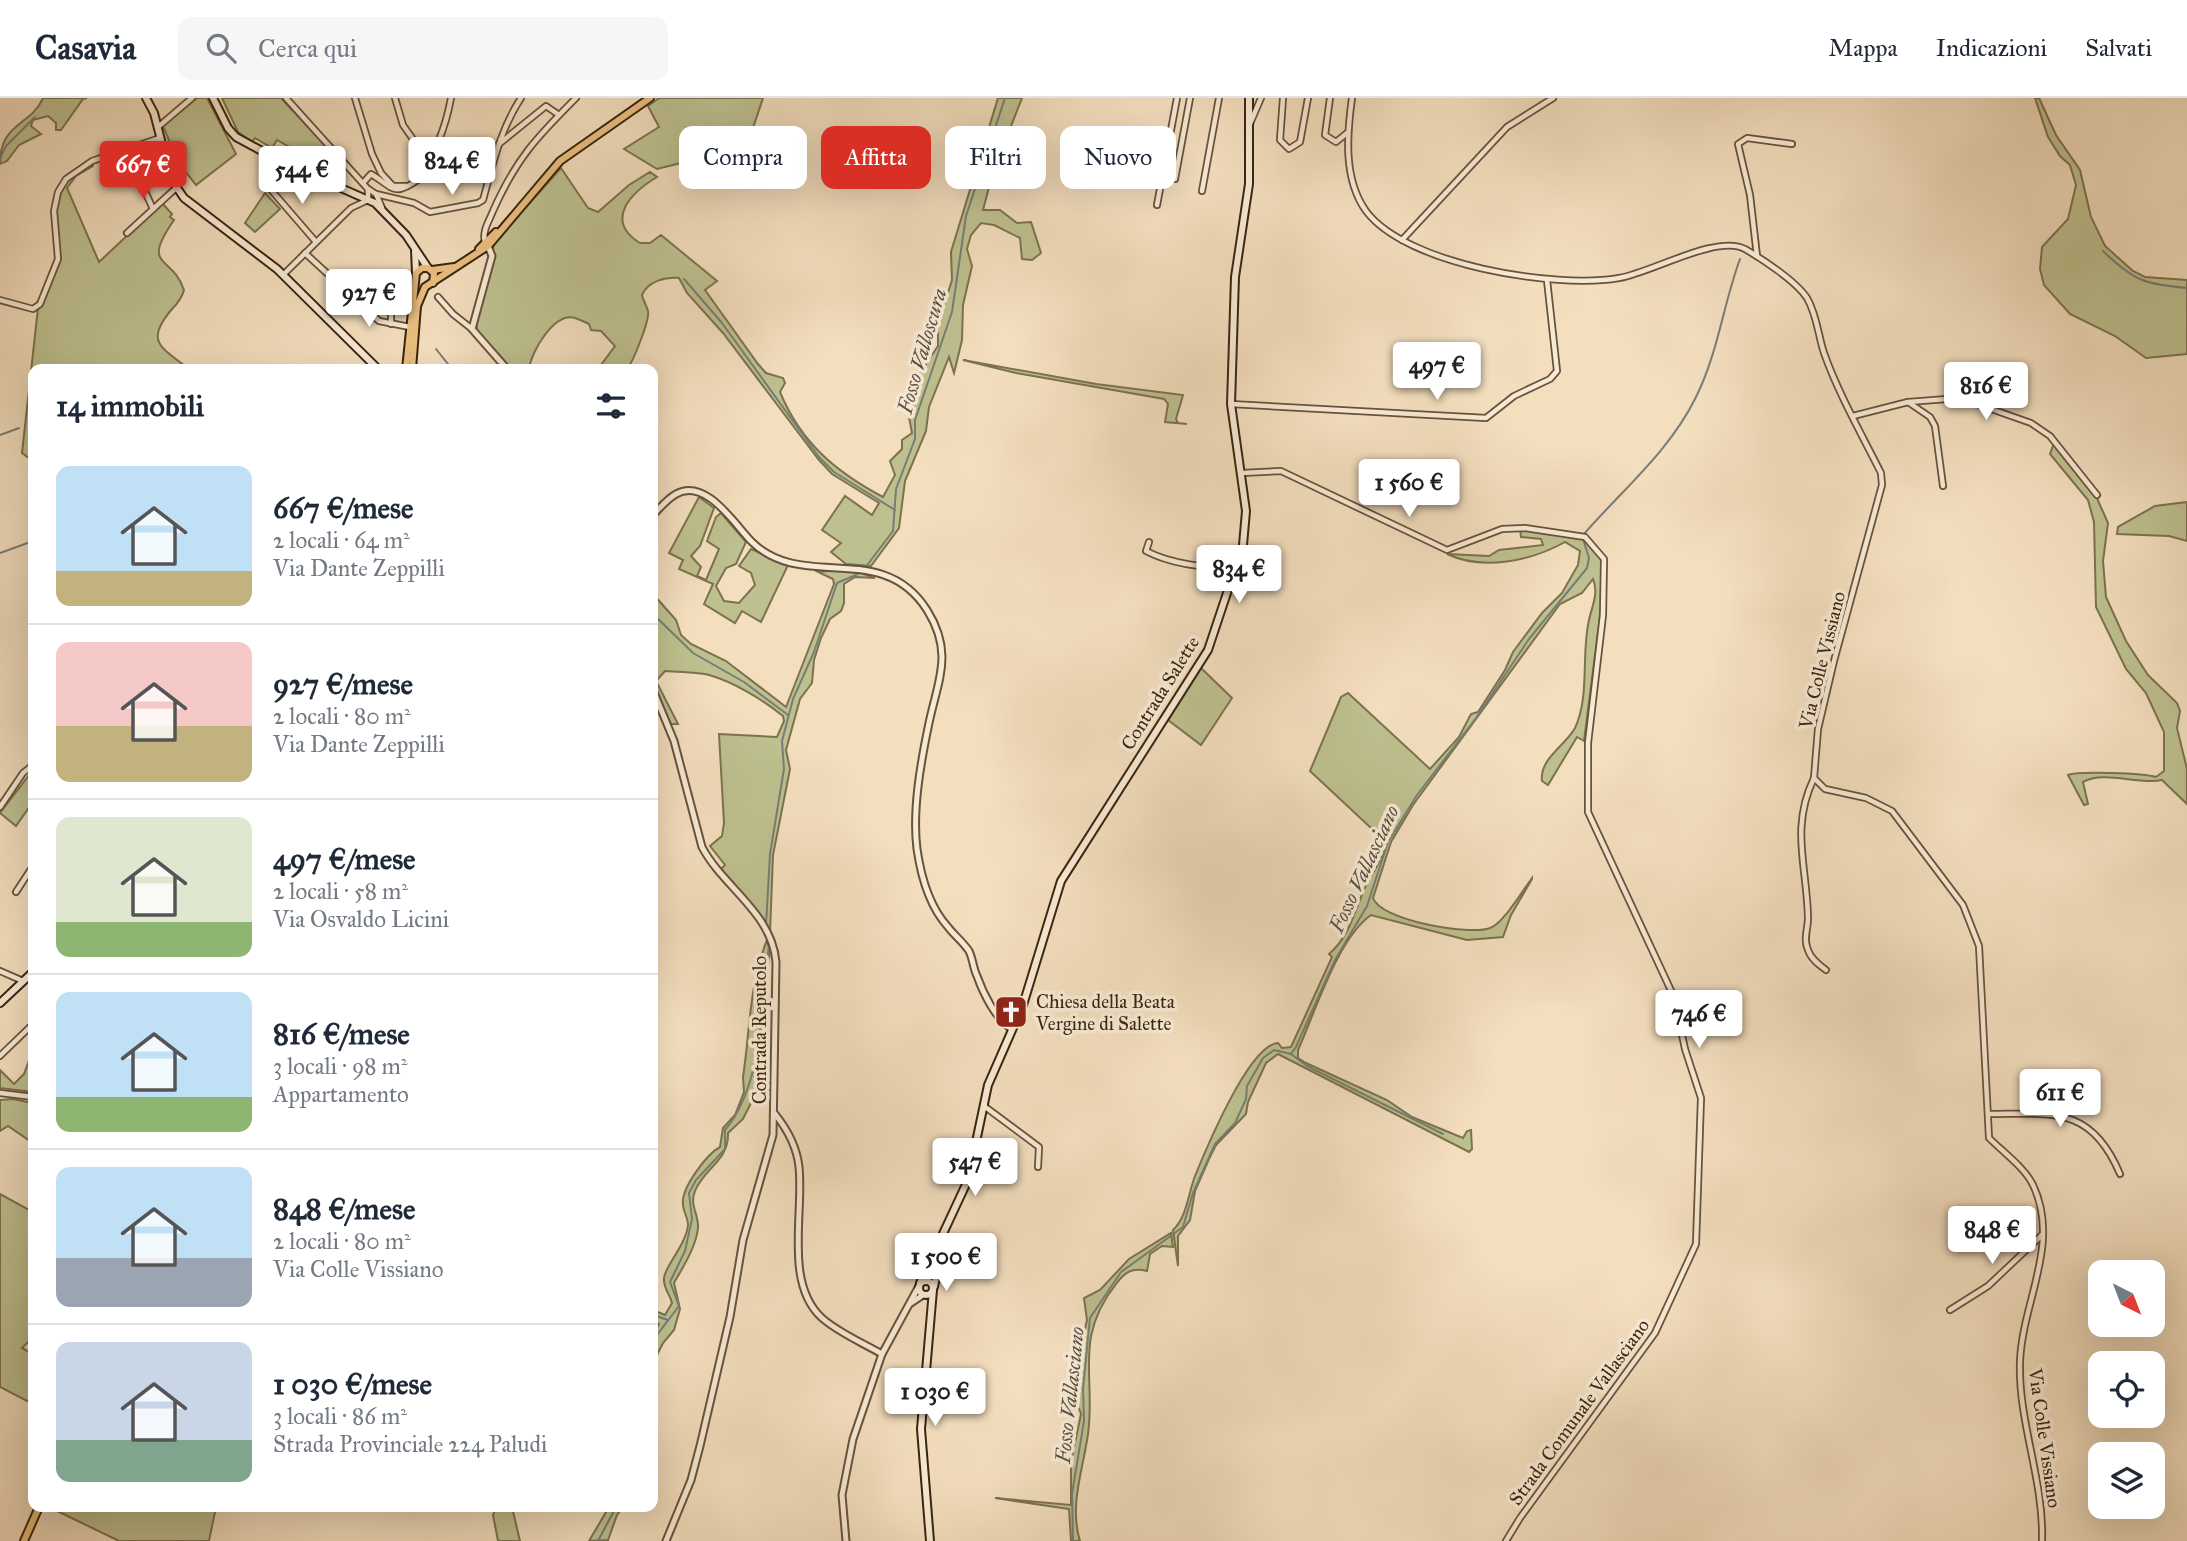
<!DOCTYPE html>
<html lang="it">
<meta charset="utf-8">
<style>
:root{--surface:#fff;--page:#f6f6f7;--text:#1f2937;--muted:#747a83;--line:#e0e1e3;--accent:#d93025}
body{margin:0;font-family:"IM FELL Great Primer",serif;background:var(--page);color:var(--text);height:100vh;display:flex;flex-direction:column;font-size:26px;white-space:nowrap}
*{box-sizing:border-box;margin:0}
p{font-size:23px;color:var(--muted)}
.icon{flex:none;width:38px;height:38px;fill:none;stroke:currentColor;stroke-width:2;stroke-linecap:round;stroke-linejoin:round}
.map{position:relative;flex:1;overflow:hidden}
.sheet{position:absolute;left:28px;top:266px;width:630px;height:1148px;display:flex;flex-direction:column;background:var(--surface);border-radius:14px;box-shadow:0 7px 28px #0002}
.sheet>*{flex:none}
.hud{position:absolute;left:679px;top:28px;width:665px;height:63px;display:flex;gap:14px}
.needle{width:46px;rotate:138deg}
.buttons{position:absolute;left:2088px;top:1162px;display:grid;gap:14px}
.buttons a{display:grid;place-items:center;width:77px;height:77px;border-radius:14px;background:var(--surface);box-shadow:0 7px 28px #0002;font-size:35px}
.price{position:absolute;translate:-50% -60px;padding:0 16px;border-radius:7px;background:#fff;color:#222;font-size:23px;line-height:46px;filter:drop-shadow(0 2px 4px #0008)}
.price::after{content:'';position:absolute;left:50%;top:42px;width:21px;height:16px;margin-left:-10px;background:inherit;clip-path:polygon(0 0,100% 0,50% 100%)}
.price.current{background:var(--accent);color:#fff}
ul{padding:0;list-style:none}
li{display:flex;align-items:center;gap:21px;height:175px;padding:0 28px}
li+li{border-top:2px solid var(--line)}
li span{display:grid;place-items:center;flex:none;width:196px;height:140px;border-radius:14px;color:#555}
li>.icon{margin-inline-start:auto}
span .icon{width:84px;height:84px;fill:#fffc;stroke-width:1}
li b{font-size:30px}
h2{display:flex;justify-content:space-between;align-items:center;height:84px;padding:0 28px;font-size:30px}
.chip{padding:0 24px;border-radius:14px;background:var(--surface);box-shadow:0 7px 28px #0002;font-size:24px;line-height:63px}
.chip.current{background:var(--accent);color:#fff}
header{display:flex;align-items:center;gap:42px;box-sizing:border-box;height:98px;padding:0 35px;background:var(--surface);border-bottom:2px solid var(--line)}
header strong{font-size:33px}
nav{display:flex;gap:38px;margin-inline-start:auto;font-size:24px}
.search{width:490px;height:63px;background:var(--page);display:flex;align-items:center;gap:18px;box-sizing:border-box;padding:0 24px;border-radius:14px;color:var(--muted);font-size:26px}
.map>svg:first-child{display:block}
.green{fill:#bec08f;stroke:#7c724e;stroke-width:2}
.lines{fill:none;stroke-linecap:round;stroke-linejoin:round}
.stream{stroke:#787d76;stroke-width:2}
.minor-casing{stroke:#69523a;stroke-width:8}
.tertiary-casing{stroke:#69523a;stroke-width:9}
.secondary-casing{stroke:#3b240e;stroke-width:10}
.primary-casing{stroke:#3b240e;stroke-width:10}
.minor{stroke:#f7ead5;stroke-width:4.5}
.tertiary{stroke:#f7ead5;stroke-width:5}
.secondary{stroke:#f7ead5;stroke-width:6}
.primary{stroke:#eabf7f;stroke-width:6}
.labels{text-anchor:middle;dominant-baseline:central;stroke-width:7;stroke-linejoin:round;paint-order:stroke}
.street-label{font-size:19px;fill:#3b240e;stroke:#f7ead5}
.poi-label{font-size:19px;fill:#3b240e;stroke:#f7ead5;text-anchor:start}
.water-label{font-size:21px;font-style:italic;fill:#595142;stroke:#f7ead5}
</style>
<header>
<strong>Casavia</strong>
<div class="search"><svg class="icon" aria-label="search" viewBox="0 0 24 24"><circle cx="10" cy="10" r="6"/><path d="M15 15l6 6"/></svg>Cerca qui</div>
<nav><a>Mappa</a><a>Indicazioni</a><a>Salvati</a></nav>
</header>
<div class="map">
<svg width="2187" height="1443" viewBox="0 0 2187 1443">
<rect width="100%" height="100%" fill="#f3debe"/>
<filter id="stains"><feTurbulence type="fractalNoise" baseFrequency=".00286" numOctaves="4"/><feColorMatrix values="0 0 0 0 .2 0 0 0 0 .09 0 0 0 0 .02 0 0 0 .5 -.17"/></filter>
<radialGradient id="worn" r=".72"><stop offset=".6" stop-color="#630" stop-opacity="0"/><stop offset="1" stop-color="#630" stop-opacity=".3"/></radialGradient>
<g class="green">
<path d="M43,0H87L83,1L61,32H56V25L48,18L33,22L31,28L41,36L19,47L7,63L0,66C0,24 31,28 43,0Z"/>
<polygon points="197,0 207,0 236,56 196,87 178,64 163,28"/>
<polygon points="222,0 281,0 341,64 304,49 300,55 277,42 272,50 255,40 252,44 238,34"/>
<polygon points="659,0 763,0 749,42 803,67 744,44 727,55 726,41 721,37 693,62 657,71 624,51 659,29 648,8"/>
<path d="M998,0H1022L993,74L983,112H1000L1017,125L1031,124L1041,155L1032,162L1022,161L1020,140L994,127L981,125L971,137L967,151L972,168L963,207L962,242L954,275L949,259L929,309L926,333L905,383L899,430L871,468L846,466L831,454L841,445L822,432L845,398L872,417L879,405L832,376L819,362L723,235L687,195L679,180C665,179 648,183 642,197C643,203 647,208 648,213C650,222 633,264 627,271H598L615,248L601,233L591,232L589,226C585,224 578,221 575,220C554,214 531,254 529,271H509L477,233C474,206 495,176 493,146L561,70L588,110L598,114L629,87L650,74L657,79C632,94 603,122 640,145H650L661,137L717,183L705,192L758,266L766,275L783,280L785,285L780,294C801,345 836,374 883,399L895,377L890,363L902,351V342L912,335L909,319L921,288L920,275L938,248V226L952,182L951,154Z"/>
<polygon points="2035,0 2039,0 2056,37 2080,72 2091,119 2105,148 2133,173 2145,179 2187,182 2187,256 2146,260 2115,238 2070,216 2044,187 2040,171 2042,149 2068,121 2076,87 2070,67 2060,58 2048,39"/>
<path d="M92,63L93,68L76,78L67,90L99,164L162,105L172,116L170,119L174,122C140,171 172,156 184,192C182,200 178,205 172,211C144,244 161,249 189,271H33V363L22,355L38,210L60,161L56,102L66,82Z"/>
<polygon points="265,95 280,111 255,134 245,125"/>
<polygon points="963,262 1096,286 1183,297 1176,321 1178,325 1187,326 1165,324 1168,306 1164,301 1016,275"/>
<path d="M2054,345L2096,398L2108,425L2103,463L2106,499L2126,543L2148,577L2177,605L2180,613L2177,630L2187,671V706L2162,682C2138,687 2104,672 2083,684L2088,706L2084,707L2068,677C2078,673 2144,675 2156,679L2164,673V634L2146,595L2126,571L2096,509L2094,424L2088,402L2050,356Z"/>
<polygon points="699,399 714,410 700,448 691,458 701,469 697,478 706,482 719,451 707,443 716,419 721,415 746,444 736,466 726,470 716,488 724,503 739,505 755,487 751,475 739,468 751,451 788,467 761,524 742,513 735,525 704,506 713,486 679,471 683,462 669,455"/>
<polygon points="2187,404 2187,443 2169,438 2117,436 2118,429 2155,408"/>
<path d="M1520,431L1583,441L1602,460L1601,511L1584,643L1577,639L1548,687L1542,683C1539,661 1566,647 1575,630C1590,598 1581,556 1589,522C1592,508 1599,495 1593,481L1582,495L1560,506L1413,707L1391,744L1373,800C1380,822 1469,838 1490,830C1503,826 1523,792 1532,780V781L1511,817L1503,839L1467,842L1371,817C1337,841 1315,915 1298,952V960L1306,965L1387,1002L1412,1019L1463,1040L1467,1033L1471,1032L1472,1051L1469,1054L1278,956L1266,965L1248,1004L1246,1016L1216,1047L1209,1061L1195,1093L1190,1122L1178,1138V1168L1173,1132C1187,1119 1188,1096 1195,1078C1206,1051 1249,947 1278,945L1282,950L1291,949L1332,859L1329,856C1348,840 1354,816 1363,794C1371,776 1382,764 1386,744L1310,673L1341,599L1348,595L1430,671L1459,639L1471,616L1478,614L1505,572L1513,554L1542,515L1562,495L1578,467L1580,453L1565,444C1531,463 1483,473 1447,456L1489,458L1499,452L1543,447L1541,441L1521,439Z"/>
<path d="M850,471L875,480L855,479L844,486V505L841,513L830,521L821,540L814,562L812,585L800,601L786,652L790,671L773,757L770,835L744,797L721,771L725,767L710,748L722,738L724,725L719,636L777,639L784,623L783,618C763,602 734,584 709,577C699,574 677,574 665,573L656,583L678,626H671L653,590V496L676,522L681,537L691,546L726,563L786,609L834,486L833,481L818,474Z"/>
<polygon points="1201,570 1232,600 1201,647 1168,622"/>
<polygon points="33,672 33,715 28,711 16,728 0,715"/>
<path d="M767,842L770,853L754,978L759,989L743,1021L728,1035C729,1063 704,1070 695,1093C689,1107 699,1116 698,1130C696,1149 683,1169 674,1185L680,1211L674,1232L663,1245L653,1265V1239L659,1226L653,1223V1212L665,1217L672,1205C670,1196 663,1190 664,1180C665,1168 686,1147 688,1127C688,1120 683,1113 683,1106C681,1090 707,1056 720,1049L723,1030L735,1017L744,994L743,979C750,934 749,886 767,842Z"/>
<polygon points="33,952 33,994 0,990 0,972 14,986 24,976"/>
<polygon points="12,1001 33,1005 33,1045 8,1028 0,1033 0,1002"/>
<polygon points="0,1096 33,1114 33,1239 22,1250 33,1256 33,1306 0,1289"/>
<path d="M1171,1135L1173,1149L1162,1148L1150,1156L1147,1173C1132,1169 1125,1174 1116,1186C1073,1241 1096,1278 1088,1336C1083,1372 1069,1407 1080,1443H1071L1069,1411L995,1400L1071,1407V1364L1081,1316L1076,1302L1080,1281L1077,1269L1087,1222L1084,1200L1100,1192L1129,1161Z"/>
<polygon points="49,1409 216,1409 209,1443 119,1443"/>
<polygon points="496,1409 512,1409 520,1443 498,1443 493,1417"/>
<polygon points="609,1409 623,1409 617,1417 608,1442 589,1443"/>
</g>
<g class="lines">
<g class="stream">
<polyline points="0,60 6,48 35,19"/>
<path d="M2103,153C2134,183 2144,186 2187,190"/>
<polyline points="684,181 722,225 819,359 834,374 895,412"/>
<polyline points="436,251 452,271"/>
<polyline points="0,337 19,330"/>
<path d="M1584,436C1623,391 1669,354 1696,299C1718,255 1723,207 1740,161"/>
<polyline points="0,455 33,443"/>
<polyline points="868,466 893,433 896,391 915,341 915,322 952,214 966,118 1005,0"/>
<polyline points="653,516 693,555 744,584 788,617"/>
<polyline points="766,827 770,756 784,671 782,643 793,601 814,554 837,485 858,476"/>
<polyline points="1291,956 1307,968 1443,1036"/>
<polyline points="653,1217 668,1222"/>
<path d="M653,1242L679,1208L670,1184L685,1153L692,1121L689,1095L696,1082L725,1051V1032C763,988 763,902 769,846"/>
<polyline points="598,1443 616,1409"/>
<polyline points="1073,1443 1072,1396 1084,1323 1083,1291 1090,1220 1121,1174 1183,1129 1193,1095 1215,1046 1235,1025 1246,1001 1247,988 1263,960 1274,952 1291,956 1296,949 1335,862 1367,808 1388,744 1417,697 1476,620 1529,541 1587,470 1589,460 1583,441"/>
</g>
<defs>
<g id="minor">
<polyline points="286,0 367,90 376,96 382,110"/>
<polyline points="355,0 372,56 381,75 393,88 407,88"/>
<polyline points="395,0 403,27 427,61"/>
<polyline points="1283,0 1280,42 1289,51 1300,44 1308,0"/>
<polyline points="1330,0 1325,37 1336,44 1347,35"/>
<path d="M1352,0C1347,36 1343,81 1366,113C1406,167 1555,191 1619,180C1651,175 1717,136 1745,151C1762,161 1796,183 1807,200C1817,217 1818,237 1824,255C1839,297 1861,335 1881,375L1882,387L1834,563L1818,631L1814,680L1825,691L1866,700L1892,713L1963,807L1979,848L1989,1040C2003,1054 2025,1070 2033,1087C2061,1146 2022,1204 2020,1264C2018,1324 2044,1382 2042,1443"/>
<polyline points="1249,28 1261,0"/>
<polyline points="158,29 192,0"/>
<polyline points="499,46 546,8 559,17"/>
<polyline points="126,51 153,111"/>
<polyline points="276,72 266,86 316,144"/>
<polyline points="1175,81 1190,0"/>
<path d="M363,85L371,76C393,89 393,100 419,81C435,53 445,33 451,0"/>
<polyline points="1202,93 1219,0"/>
<path d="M376,96L414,105L430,114L478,105L483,102C493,66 500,32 521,0"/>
<polyline points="1157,107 1177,0"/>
<polyline points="127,135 176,90"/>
<polyline points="1402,142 1507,29 1553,0"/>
<path d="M485,144C482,133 489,123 493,113C516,61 536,40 576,0"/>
<polyline points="305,155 379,223 410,229"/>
<polyline points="1757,158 1750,97 1738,46 1747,40 1792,46"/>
<polyline points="283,177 351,110 368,102 368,91"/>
<polyline points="438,199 453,216 472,231"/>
<polyline points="0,202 33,211 40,206 58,161 54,113 58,94 66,81 92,63 160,40"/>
<path d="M361,207C373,203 383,204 391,216V226"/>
<polyline points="1908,304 1930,319 1935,328 1943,388"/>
<polyline points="1231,306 1486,320 1514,298 1550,281 1557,273 1547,182"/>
<polyline points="1853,318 1908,304 1960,300 2031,325 2050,338 2097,397"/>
<polyline points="1242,375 1281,373 1447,452 1502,431 1525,430 1585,439 1604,461 1603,517 1588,645 1588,714 1674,899 1685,951 1701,1000 1696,1146 1655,1235 1520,1420 1506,1443"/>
<path d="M1149,444L1146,453C1171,466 1207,470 1235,470"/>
<path d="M1814,680C1790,730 1807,768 1808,820C1808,831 1803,841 1808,852C1811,861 1819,867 1826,872"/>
<polyline points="0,709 23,675 33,667"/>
<polyline points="16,794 33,768"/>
<polyline points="0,873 23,883"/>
<polyline points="0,958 33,926"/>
<polyline points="0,995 33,999"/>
<polyline points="984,1008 1039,1049 1038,1069"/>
<path d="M1988,1016C2052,1016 2091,1007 2120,1076"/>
<polyline points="1950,1212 1988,1188 2042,1137"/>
</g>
<g id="tertiary">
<polyline points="488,148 492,158 472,231 507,271"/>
<path d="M653,417C660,410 667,401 676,396C706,379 735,427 752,444C803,494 882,441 927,512C954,555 938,582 929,625C921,663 912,712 917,751C921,779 929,808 948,829C954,837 963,844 969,853C973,861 973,870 977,878C983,895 996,922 1012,931"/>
<path d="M653,592L674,643L702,749C723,789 772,815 776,864L773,1037L743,1142L730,1219L700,1348L691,1382L666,1443"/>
<path d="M775,1016C787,1031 797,1050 799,1069C804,1115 784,1186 822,1220C839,1235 863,1245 882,1256"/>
<polyline points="911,1205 923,1197"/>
<polyline points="846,1443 842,1397 853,1341 882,1256 919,1188"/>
</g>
<g id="secondary">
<polyline points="146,0 154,15 171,81 184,100 277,171 378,271"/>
<polyline points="213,0 228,30 236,39 282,64 375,105 406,137 428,170"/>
<polyline points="415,152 416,175"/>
<polyline points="0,905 33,874"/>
<circle cx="926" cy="1190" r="7"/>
<polyline points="920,1185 968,1082 988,987 1023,907 1061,783 1208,552 1243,447 1246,413 1231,306 1235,179 1249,86 1249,0"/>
<polyline points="934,1189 944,1142"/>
<polyline points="930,1443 921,1331 933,1192"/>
</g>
<g id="primary">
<polyline points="479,151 496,134"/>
<polyline points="432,172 454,169"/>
<polyline points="406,271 416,175 422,170 428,170 434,175 433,185"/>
<polyline points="412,271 417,208 425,189 488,148 560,63 650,0"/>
<polyline points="24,1443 39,1409"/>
</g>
</defs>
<use href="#minor" class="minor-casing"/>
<use href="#tertiary" class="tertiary-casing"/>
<use href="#secondary" class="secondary-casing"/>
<use href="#primary" class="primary-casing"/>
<use href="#minor" class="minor"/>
<use href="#tertiary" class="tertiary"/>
<use href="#secondary" class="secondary"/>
<use href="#primary" class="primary"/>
</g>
<defs>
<symbol id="church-square" viewBox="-11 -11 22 22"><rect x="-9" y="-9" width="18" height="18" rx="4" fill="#8f2418" stroke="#f7ead5"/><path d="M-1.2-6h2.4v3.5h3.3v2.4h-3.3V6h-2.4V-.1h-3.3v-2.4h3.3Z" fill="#fff"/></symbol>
</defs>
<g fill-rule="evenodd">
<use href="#church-square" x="992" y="895" width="38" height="38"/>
</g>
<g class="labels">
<g class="street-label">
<text transform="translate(1822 562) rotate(-76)">Via Colle Vissiano</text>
<text transform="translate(1160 595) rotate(-58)">Contrada Salette</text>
<text transform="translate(759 932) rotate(-90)">Contrada Reputolo</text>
<text transform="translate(1579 1314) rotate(-54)">Strada Comunale Vallasciano</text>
<text transform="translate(2045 1340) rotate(82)">Via Colle Vissiano</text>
</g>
<g class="poi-label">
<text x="1036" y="903">Chiesa della Beata<tspan x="1036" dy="22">Vergine di Salette</tspan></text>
</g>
<g class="water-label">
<text transform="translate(922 253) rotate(-74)">Fosso Valloscura</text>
<text transform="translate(1364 771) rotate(-65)">Fosso Vallasciano</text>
<text transform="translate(1070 1297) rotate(-84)">Fosso Vallasciano</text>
</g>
</g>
<rect width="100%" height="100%" filter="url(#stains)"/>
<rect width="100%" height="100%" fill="url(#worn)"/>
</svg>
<div class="buttons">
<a><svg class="needle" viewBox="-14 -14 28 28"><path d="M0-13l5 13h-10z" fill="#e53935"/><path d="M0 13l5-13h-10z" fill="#747a83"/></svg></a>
<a><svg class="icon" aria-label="locate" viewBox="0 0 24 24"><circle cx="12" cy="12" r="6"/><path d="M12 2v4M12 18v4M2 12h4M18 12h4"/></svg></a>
<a><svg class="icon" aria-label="layers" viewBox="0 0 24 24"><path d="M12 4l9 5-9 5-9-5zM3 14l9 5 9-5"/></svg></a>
</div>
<b class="price" style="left:452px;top:99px">824 €</b>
<b class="price current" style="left:143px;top:103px">667 €</b>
<b class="price" style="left:302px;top:108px">544 €</b>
<b class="price" style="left:369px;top:231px">927 €</b>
<b class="price" style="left:1437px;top:304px">497 €</b>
<b class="price" style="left:1986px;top:324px">816 €</b>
<b class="price" style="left:1409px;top:421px">1 560 €</b>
<b class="price" style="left:1239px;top:507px">834 €</b>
<b class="price" style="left:1699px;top:952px">746 €</b>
<b class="price" style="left:2060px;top:1031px">611 €</b>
<b class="price" style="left:975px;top:1100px">547 €</b>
<b class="price" style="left:1992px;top:1168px">848 €</b>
<b class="price" style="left:946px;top:1195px">1 500 €</b>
<b class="price" style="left:935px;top:1330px">1 030 €</b>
<div class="hud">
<a class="chip">Compra</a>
<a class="chip current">Affitta</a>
<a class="chip">Filtri</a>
<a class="chip">Nuovo</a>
</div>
<section class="sheet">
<h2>14 immobili<svg class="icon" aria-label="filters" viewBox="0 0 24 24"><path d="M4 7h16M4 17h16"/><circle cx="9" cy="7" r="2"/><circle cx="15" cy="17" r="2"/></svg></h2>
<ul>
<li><span style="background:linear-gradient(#bfe0f5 75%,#c2b280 0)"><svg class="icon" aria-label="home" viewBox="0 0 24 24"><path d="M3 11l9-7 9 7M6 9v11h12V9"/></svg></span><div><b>667 €/mese</b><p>2 locali · 64 m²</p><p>Via Dante Zeppilli</p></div></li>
<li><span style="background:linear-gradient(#f6c9c9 60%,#c2b280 0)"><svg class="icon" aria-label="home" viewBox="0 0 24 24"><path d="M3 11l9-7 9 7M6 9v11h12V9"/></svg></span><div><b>927 €/mese</b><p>2 locali · 80 m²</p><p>Via Dante Zeppilli</p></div></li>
<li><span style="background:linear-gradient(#dfe7d0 75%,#8fb573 0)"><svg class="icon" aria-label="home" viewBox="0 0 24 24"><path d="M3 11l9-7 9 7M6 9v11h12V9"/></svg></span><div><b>497 €/mese</b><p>2 locali · 58 m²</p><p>Via Osvaldo Licini</p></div></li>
<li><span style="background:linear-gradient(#bfe0f5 75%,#8fb573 0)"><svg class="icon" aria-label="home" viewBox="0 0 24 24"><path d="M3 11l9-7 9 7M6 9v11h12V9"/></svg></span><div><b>816 €/mese</b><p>3 locali · 98 m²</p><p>Appartamento</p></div></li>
<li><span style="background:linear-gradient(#bfe0f5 65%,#9aa5b1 0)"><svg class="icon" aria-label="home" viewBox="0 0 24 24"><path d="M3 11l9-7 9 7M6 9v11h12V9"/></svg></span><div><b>848 €/mese</b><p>2 locali · 80 m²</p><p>Via Colle Vissiano</p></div></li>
<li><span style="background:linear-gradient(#c9d6e8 70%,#7fa58c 0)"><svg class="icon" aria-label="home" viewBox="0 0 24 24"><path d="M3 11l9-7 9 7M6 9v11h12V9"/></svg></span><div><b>1 030 €/mese</b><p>3 locali · 86 m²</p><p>Strada Provinciale 224 Paludi</p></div></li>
</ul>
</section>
</div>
